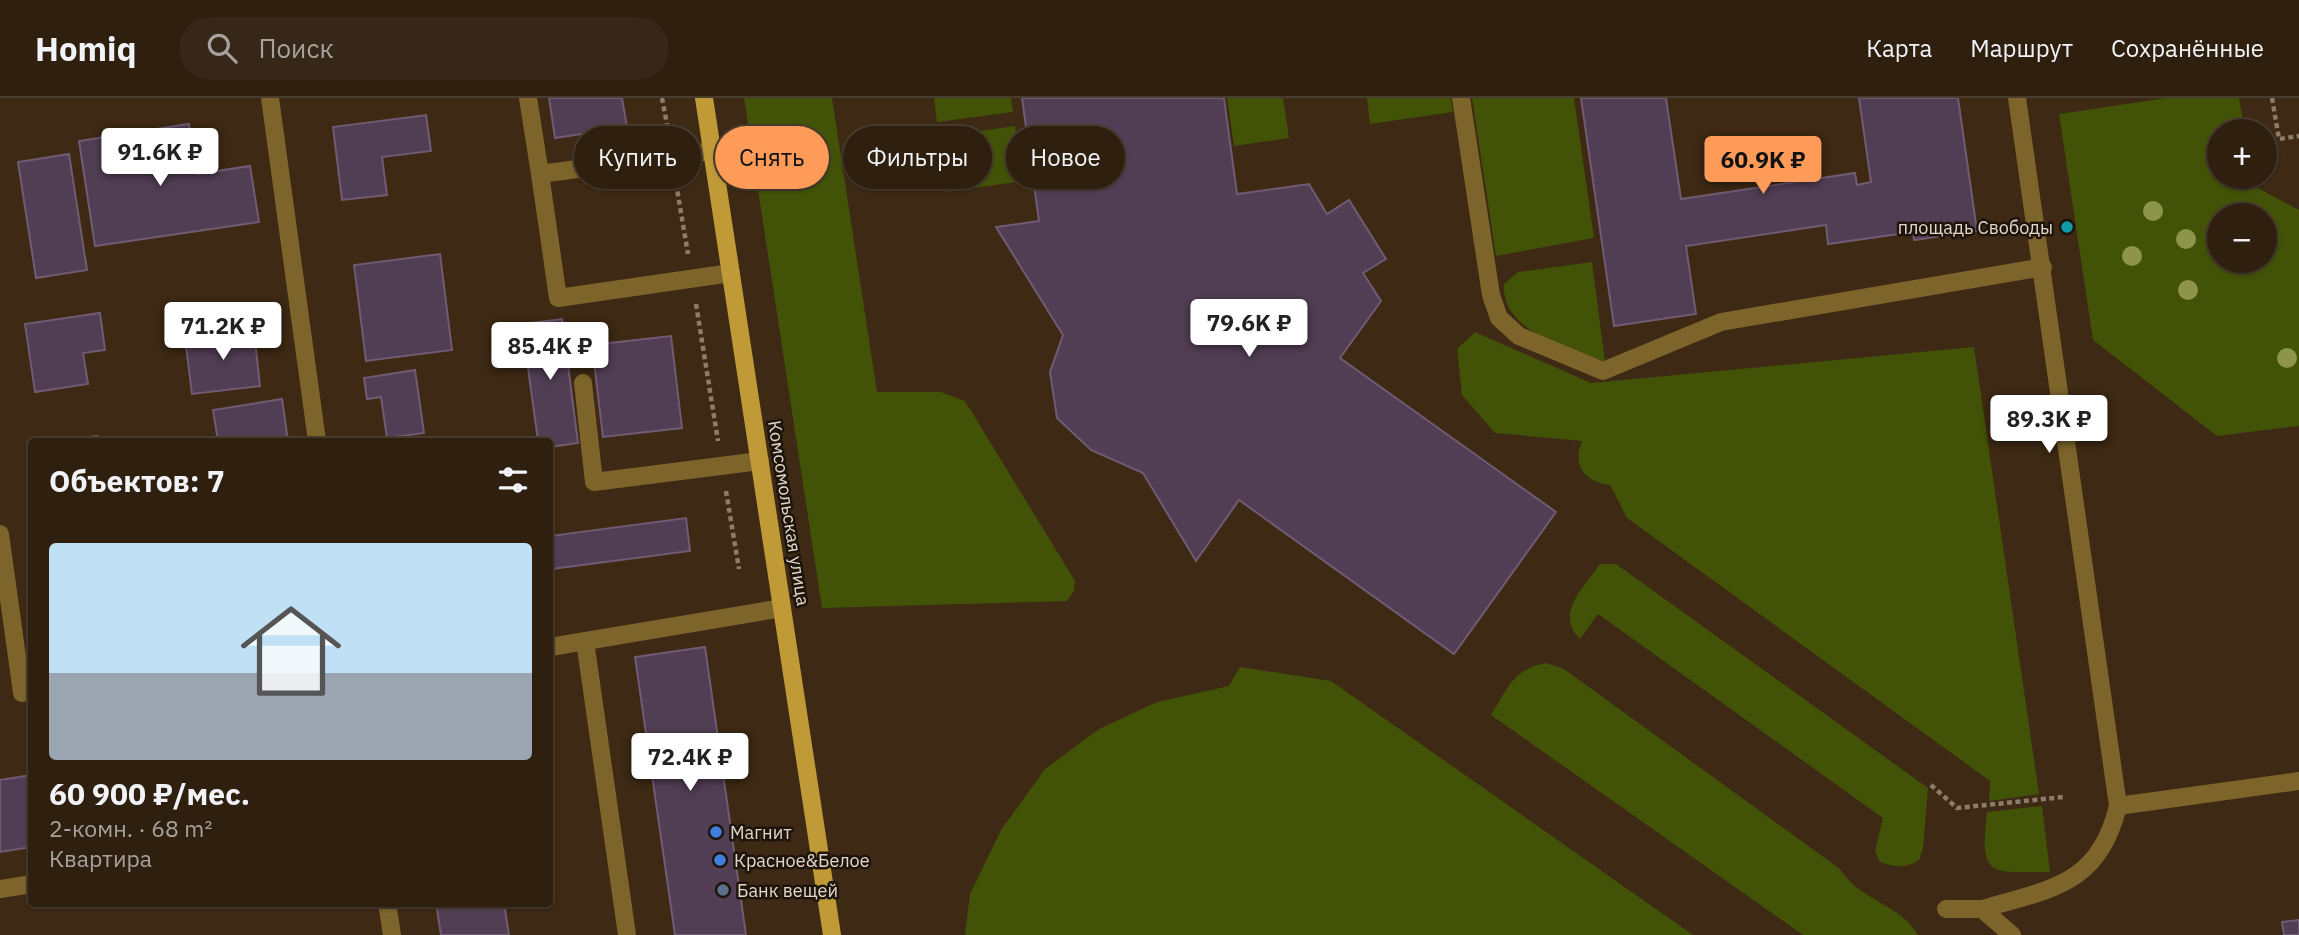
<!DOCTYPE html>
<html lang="ru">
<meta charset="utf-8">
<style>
:root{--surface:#2e1f0f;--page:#362718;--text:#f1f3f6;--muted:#a7a29e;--line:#493d2f;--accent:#fe9b59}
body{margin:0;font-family:"IBM Plex Sans",sans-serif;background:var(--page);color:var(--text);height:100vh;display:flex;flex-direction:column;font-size:26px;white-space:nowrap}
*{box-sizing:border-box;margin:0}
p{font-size:23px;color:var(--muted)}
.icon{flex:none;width:38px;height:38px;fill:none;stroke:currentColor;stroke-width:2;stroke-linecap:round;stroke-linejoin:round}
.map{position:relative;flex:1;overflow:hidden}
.details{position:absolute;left:28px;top:340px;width:525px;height:469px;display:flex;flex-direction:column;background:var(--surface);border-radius:7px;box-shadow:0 2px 5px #0004,0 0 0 2px var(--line)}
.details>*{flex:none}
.top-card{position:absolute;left:574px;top:28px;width:665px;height:63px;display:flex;gap:14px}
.fabs{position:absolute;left:2207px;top:21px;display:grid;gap:14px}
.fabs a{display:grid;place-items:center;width:70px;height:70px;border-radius:50%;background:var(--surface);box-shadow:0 2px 5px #0004,0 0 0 2px var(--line);font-size:35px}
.price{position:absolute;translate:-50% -60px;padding:0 16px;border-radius:7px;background:#fff;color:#222;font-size:23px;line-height:46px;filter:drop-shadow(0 2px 4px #0008)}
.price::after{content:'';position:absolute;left:50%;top:42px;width:21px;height:16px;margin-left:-10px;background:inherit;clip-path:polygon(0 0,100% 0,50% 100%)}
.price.on{background:var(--accent);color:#111}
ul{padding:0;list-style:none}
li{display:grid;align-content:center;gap:14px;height:371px;padding:0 21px}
li span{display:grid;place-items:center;height:217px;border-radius:7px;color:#555}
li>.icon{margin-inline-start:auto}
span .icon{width:126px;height:126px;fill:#fffc;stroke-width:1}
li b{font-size:30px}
h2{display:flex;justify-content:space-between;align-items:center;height:84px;padding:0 21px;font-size:30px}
.tag{padding:0 24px;border-radius:32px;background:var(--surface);box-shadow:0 2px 5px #0004,0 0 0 2px var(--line);font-size:24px;line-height:63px}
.tag.on{background:var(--accent);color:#111}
header{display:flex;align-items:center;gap:42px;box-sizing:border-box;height:98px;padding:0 35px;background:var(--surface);border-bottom:2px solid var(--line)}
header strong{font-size:33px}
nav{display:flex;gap:38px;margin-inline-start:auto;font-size:24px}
.search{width:490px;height:63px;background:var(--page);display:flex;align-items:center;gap:18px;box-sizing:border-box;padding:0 24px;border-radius:38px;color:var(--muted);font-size:26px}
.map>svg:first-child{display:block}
.green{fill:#425207;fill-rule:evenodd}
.building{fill:#523e54;stroke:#705b72;stroke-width:2}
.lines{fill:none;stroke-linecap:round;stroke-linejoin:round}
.path{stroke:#8c7c6b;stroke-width:4.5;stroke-dasharray:5 3.5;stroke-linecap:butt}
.minor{stroke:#7c642b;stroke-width:18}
.major{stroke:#c19a38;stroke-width:18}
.tree{fill:#8c954a}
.culture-dot{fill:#0f9aa8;stroke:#1d140b;stroke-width:2.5}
.shop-dot{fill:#3f7fe0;stroke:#1d140b;stroke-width:2.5}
.service-dot{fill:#5c6f8a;stroke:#1d140b;stroke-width:2.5}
.labels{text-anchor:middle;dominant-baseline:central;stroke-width:5;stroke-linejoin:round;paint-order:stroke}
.poi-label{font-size:18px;fill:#e3d6c9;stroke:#1d140b;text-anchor:start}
.street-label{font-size:18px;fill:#e3d6c9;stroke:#1d140b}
</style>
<header>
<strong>Homiq</strong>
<div class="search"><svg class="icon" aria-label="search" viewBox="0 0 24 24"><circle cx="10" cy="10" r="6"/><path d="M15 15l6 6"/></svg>Поиск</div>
<nav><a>Карта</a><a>Маршрут</a><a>Сохранённые</a></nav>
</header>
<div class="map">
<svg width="2299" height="837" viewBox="0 0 2299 837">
<rect width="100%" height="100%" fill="#3d2914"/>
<g class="green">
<polygon points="744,0 832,0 877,294 941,294 965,303 1075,483 1074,493 1067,503 822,510"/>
<polygon points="934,0 1011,0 1013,14 937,24"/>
<polygon points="1227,0 1283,0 1289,40 1234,48"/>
<polygon points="1367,0 1451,0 1453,14 1370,26"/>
<polygon points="1472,0 1574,0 1594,140 1496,158"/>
<path d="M2166,0H2239L2245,33H2219V79H2252L2254,88L2299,112V328L2217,338L2093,242L2059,16ZM2219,117H2264V163H2219Z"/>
<polygon points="1015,28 1023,83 946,94 938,39"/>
<path d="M1592,164L1605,264C1569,249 1501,235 1504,186L1518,174Z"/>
<path d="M1475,234L1591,285L1974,249L2039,696L1989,703L1990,683L1627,420L1610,387C1584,384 1572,367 1582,343L1495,335L1462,297L1457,251Z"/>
<path d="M1600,466H1616L1928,690L1923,751L1919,762C1904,771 1895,769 1880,764L1875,753L1883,720L1598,516L1580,541C1554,515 1584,490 1600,466Z"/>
<path d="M1546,565L1564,571L1840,771C1861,804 1901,806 1918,837H1803L1491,617C1507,591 1513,571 1546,565Z"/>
<polygon points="1240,569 1331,583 1693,837 965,837 970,796 1001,732 1045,671 1099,631 1157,604 1229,588"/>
<path d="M2042,708L2050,774C1990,774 1979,781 1987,714Z"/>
</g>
<g class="building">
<polygon points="549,0 622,0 627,29 555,40"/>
<polygon points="1022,0 1224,0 1237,96 1309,86 1327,116 1349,102 1386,161 1363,175 1381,203 1340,260 1556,414 1454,556 1239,402 1196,463 1143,375 1091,352 1057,320 1050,274 1063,237 996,129 1039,123"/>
<polygon points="1581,0 1666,0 1681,101 1855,75 1857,87 1871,84 1859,0 1958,0 1977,133 1914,142 1913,134 1828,146 1826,127 1686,148 1696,216 1614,228"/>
<polygon points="426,17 431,53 382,59 387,97 342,102 333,29"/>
<polygon points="189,26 197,76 250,68 259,124 95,148 79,43"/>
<polygon points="69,56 87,172 36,180 18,64"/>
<polygon points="440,156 452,252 366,263 354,167"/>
<polygon points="100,215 105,252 83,255 88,286 35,294 25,226"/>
<polygon points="562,221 578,345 550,349 550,343 538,343 522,226"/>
<polygon points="254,233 260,288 192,296 185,240"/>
<polygon points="671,238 682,330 603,339 592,247"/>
<polygon points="415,272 424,335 387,340 381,299 367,301 364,280"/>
<polygon points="282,301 288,343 218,343 213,312"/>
<polygon points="97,338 97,343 65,343"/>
<polygon points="686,420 690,453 551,471 550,438"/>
<polygon points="705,549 746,837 675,837 635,559"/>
<polygon points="32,677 32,749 0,754 0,682"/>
<polygon points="436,805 504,805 509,837 441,837"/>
<polygon points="2299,822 2299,837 2284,837 2282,824"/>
</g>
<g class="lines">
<g class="path">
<polyline points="662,0 668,32"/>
<polyline points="2272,0 2279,41 2299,38"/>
<polyline points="676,85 688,156"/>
<polyline points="696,206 718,343"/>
<polyline points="726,393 739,471"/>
<polyline points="1931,687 1957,710 2063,699"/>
</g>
<g class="minor">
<polyline points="270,0 317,343"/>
<polyline points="528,0 540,76 712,53"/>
<polyline points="1461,0 1491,197 1499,220 1519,238 1603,273 1721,224 2043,169"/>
<polyline points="540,76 558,200 731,175"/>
<polyline points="583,285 594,384 760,363"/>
<polyline points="0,436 22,595"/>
<polyline points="585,543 627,837"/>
<polyline points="550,549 782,510"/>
<polyline points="2118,708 2299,683"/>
<polyline points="0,791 32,786"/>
<polyline points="387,805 392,837"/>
<polyline points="1946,811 1982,811 2012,837"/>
<path d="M1982,811C2051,791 2099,787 2118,708L2017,0"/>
</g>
<polyline class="major" points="704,0 832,837"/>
</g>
<g class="tree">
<circle cx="2153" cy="113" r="10"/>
<circle cx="2186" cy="141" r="10"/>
<circle cx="2132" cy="158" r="10"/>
<circle cx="2188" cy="192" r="10"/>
<circle cx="2287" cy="260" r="10"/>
</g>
<circle class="culture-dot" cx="2067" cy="129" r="7"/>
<g class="shop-dot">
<circle cx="716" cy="734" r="7"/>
<circle cx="720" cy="762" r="7"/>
</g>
<circle class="service-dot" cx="723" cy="792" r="7"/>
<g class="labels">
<g class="poi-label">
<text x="2053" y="129" text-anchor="end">площадь Свободы</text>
<text x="730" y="734">Магнит</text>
<text x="734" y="762">Красное&amp;Белое</text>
<text x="737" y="792">Банк вещей</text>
</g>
<g class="street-label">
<text transform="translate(789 415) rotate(81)">Комсомольская улица</text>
</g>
</g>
</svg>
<div class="fabs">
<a>+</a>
<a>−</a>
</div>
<b class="price" style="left:160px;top:90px">91.6K ₽</b>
<b class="price on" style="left:1763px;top:98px">60.9K ₽</b>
<b class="price" style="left:1249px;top:261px">79.6K ₽</b>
<b class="price" style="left:223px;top:264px">71.2K ₽</b>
<b class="price" style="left:550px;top:284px">85.4K ₽</b>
<b class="price" style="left:2049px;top:357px">89.3K ₽</b>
<b class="price" style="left:690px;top:695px">72.4K ₽</b>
<div class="top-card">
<a class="tag">Купить</a>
<a class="tag on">Снять</a>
<a class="tag">Фильтры</a>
<a class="tag">Новое</a>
</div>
<section class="details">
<h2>Объектов: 7<svg class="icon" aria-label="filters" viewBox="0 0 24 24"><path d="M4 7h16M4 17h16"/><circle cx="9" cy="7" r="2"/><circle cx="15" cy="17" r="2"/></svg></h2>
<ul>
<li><span style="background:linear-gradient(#bfe0f5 60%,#9aa5b1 0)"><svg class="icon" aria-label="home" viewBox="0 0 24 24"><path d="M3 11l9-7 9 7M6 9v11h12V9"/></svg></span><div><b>60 900 ₽/мес.</b><p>2-комн. · 68 m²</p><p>Квартира</p></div></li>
</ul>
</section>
</div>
